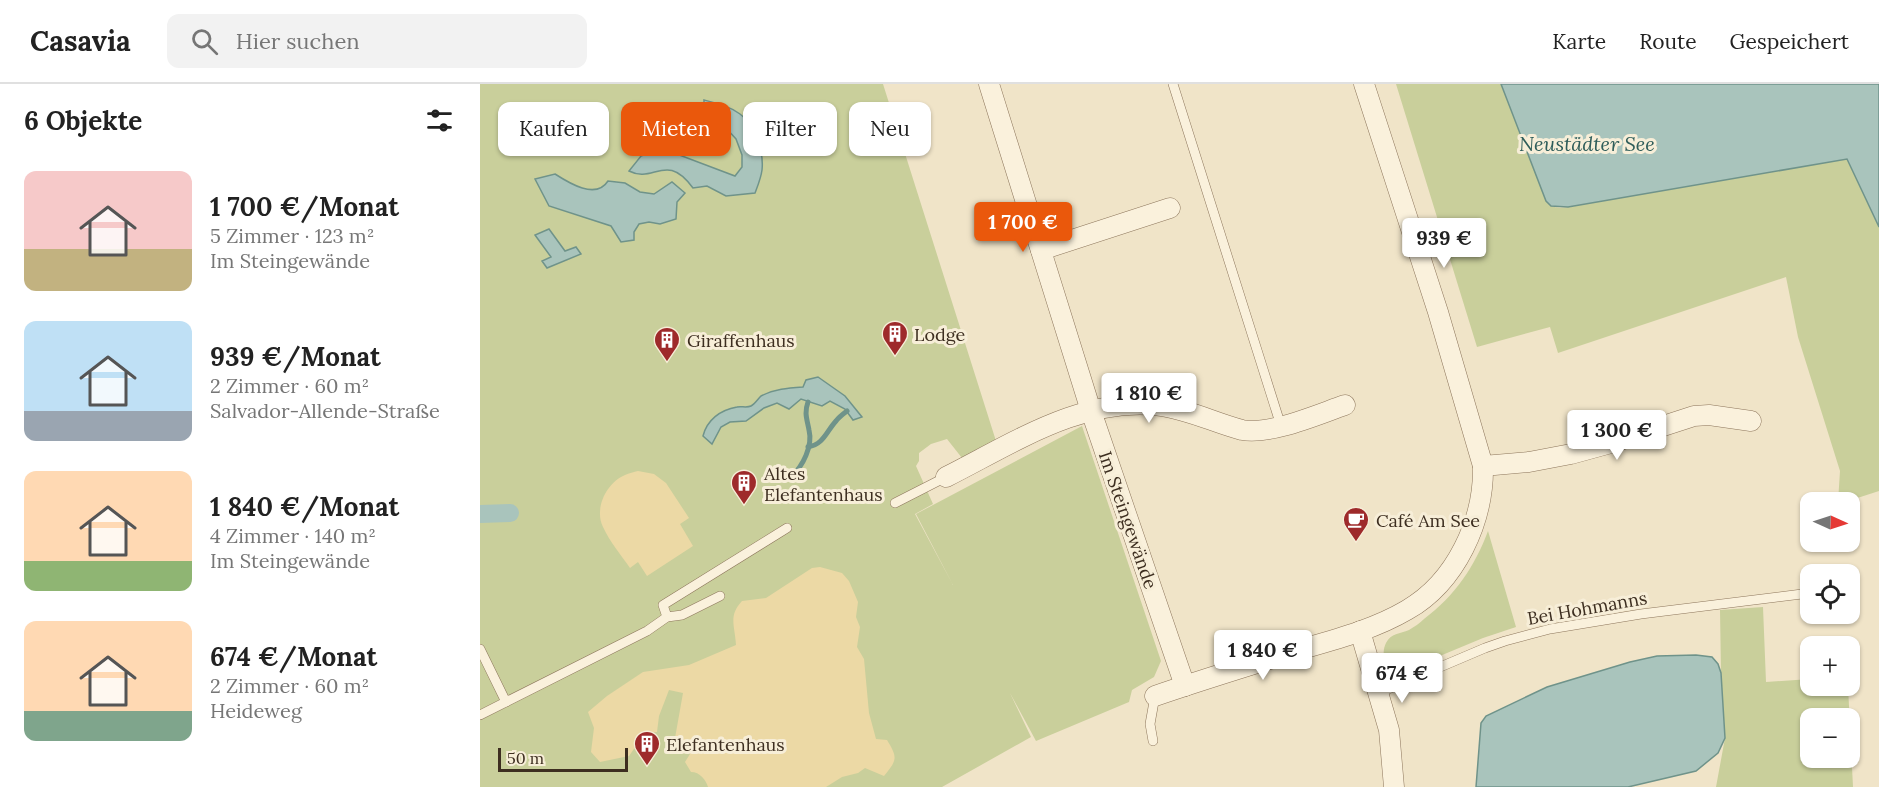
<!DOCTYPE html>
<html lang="de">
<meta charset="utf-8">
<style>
:root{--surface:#fff;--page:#f2f2f2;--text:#222;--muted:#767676;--line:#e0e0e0;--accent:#ea580c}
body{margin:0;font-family:Lora,serif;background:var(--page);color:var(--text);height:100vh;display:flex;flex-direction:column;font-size:22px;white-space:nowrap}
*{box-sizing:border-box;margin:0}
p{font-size:20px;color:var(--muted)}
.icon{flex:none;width:33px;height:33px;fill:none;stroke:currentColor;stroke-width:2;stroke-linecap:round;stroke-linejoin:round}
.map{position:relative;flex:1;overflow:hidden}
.drawer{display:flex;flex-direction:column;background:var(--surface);width:480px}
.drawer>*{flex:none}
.banner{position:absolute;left:18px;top:18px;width:570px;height:54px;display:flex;gap:12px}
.needle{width:39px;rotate:93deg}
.controls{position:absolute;left:1320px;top:408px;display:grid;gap:12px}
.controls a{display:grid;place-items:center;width:60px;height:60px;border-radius:12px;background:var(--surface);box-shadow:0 2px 4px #0004;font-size:30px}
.scale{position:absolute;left:18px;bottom:15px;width:130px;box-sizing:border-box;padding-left:6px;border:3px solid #3d2e20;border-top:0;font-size:16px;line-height:21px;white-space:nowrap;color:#3d2e20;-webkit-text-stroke:4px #f7eed8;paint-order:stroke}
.price{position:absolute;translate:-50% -51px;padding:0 14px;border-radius:6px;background:#fff;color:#222;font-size:20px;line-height:39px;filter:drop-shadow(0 2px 3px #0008)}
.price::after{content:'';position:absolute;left:50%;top:36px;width:18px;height:14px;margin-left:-9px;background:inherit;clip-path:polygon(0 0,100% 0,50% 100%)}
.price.active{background:var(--accent);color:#fff}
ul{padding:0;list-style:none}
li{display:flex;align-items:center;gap:18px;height:150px;padding:0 24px}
li span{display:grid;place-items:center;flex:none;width:168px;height:120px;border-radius:12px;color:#555}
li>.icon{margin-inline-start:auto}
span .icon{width:72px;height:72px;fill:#fffc;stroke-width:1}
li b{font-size:26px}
h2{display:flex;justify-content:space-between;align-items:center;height:72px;padding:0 24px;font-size:26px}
.chip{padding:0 21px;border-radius:12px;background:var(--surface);box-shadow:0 2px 4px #0004;font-size:21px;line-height:54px}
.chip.active{background:var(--accent);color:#fff}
header{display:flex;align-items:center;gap:36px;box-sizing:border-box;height:84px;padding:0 30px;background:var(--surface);border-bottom:2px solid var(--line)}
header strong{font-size:28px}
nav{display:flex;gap:33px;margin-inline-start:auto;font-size:21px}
.search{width:420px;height:54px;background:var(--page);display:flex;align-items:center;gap:15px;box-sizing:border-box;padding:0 21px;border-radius:12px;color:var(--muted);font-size:22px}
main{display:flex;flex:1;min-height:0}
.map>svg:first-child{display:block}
.green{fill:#c9cf9b;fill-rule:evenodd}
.sand{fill:#ecd9a5}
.water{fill:#a9c4bc;stroke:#6f938a;stroke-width:1.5}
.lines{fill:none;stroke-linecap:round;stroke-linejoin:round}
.stream{stroke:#6f938a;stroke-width:5}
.canal{stroke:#a9c4bc;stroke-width:18}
.service-casing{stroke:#8d765c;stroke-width:10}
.minor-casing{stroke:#8d765c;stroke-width:21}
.service{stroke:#faf1dc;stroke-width:9}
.minor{stroke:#faf1dc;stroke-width:20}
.labels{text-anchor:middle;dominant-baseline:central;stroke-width:6;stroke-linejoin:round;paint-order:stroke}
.poi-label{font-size:18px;fill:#3d2e20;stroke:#f7eed8;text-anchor:start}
.street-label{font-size:18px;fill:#3d2e20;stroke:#f7eed8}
.water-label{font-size:20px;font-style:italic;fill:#2f5d5a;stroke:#f7eed8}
</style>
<header>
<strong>Casavia</strong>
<div class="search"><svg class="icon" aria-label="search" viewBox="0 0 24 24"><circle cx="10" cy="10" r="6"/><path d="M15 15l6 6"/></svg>Hier suchen</div>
<nav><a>Karte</a><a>Route</a><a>Gespeichert</a></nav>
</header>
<main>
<section class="drawer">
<h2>6 Objekte<svg class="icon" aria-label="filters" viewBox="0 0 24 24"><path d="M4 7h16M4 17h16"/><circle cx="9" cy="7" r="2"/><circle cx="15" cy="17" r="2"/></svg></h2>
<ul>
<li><span style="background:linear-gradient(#f6c9c9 65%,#c2b280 0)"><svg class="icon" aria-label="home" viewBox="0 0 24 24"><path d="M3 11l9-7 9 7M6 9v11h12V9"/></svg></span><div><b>1 700 €/Monat</b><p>5 Zimmer · 123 m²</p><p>Im Steingewände</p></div></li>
<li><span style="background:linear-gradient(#bfe0f5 75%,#9aa5b1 0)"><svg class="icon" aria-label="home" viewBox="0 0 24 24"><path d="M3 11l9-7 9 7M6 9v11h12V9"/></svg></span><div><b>939 €/Monat</b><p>2 Zimmer · 60 m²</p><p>Salvador-Allende-Straße</p></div></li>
<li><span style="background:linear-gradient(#ffd9b3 75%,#8fb573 0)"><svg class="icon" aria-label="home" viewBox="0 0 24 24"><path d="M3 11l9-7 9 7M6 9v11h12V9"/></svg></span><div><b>1 840 €/Monat</b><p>4 Zimmer · 140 m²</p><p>Im Steingewände</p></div></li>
<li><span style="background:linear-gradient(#ffd9b3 75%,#7fa58c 0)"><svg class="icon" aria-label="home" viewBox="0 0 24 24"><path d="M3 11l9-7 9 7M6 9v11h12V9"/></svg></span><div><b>674 €/Monat</b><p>2 Zimmer · 60 m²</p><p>Heideweg</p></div></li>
</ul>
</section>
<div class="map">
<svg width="1399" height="703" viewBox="0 0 1399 703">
<rect width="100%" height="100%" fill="#f0e4c8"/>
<g class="green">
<polygon points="0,0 403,0 516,357 482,374 467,355 451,360 439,369 439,377 436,382 453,420 435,430 473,501 436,430 602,342 681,577 674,593 652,606 649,618 556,657 530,609 551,653 462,703 0,703"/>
<path d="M916,0H1021L1066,117C1072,125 1080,124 1088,123L1367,75L1399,143V407L1365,418H1358L1360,387L1318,253L1306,193L1078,269L1070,243L997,263Z"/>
<path d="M1008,447L1036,543L1003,554L955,574L942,585L911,595C907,584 900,571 906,559C911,549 920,550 929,546C934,543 940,539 944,535C975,512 995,482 1008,447Z"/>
<path d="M1283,523L1286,598L1330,595V602H1368L1373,703H1236L1245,654L1241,589L1240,526ZM1330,634H1370V674H1330Z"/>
</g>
<g class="sand">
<path d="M158,387L174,390L186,399L209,434L200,440L213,462L167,492L158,478L150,484C141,471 130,458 123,443C114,425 126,399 145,391C149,389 154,388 158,387Z"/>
<path d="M340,483L362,489L369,497L378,518L376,533L380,543L377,563L384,575L389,629L396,655L407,656C418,674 417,676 404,692L385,684L378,689L362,693L346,703H228C226,696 220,688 211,688L205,678L210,670L205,661L195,654L203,609L189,606L179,632L177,648L165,649L149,672L120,678L111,668L114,644L108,628L127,612L163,588L209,581L256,561C255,542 248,532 262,517L286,514L332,484Z"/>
</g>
<g class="water">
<polygon points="1021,0 1399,0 1399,143 1367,75 1088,123 1071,122 1066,117"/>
<path d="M224,16C236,19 249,22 260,30C275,41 284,68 282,86C281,94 278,101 275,109L246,112L227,102L213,104C186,67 174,100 149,87L161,72L181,64L255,92L262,83V71L256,55L246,44L232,36L224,26Z"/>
<path d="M75,90C89,99 116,116 128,97L145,99L160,108L174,110L192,98L205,109L197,118L196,135L180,140L169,138L159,140L154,148V156L141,158L131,142L69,122L55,95Z"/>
<polygon points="69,145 85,167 96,163 101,170 67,184 62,177 71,173 55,151"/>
<path d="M338,293L365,312L382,333L373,336L365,325L350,317L342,322L321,315L309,325L297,319L284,324L266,337L250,338L241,343L232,360L223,352C227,336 240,326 257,323C261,322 267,324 271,322C275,320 278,315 281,312C294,305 308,304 323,303L326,296Z"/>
<polygon points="1216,571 1232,573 1238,580 1241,589 1245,654 1238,669 1216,687 1148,703 996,703 1001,639 1006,632 1067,603 1150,578 1177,572"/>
</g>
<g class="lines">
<g class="stream">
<path d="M328,363C344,360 346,348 356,337C359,333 363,330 367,327"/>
<path d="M311,393C323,382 333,362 329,346C327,335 324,329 328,318"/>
</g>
<polyline class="canal" points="0,430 30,429"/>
<defs>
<g id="service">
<polyline points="693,0 801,342"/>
<polyline points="415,419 466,393"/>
<polyline points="187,533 183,521 307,444"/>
<polyline points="0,565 26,618"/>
<polyline points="899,609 1005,564 1025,557 1070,545 1161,530 1330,509"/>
<polyline points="0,631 167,547 187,533 202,531 240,512"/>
<polyline points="673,657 670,640 675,612"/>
</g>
<g id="minor">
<polyline points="509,0 611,327 705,602"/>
<polyline points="561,166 690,124"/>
<polyline points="1003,382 1049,378 1091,370 1131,359 1214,332 1229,331 1271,337"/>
<path d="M466,393C532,360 604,311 682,322C710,326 735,339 762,346C791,351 836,331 865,321"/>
<polyline points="880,547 909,646 914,703"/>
<path d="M675,612C721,596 768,582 815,567C853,556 893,546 927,526C976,498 1004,437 1003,382L958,228L884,0"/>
</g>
</defs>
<use href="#service" class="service-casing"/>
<use href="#minor" class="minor-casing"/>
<use href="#service" class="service"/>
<use href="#minor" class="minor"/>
</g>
<defs>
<symbol id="building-pin" viewBox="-11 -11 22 30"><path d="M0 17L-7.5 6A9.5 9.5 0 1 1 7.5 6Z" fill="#9e2a2b" stroke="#f7eed8"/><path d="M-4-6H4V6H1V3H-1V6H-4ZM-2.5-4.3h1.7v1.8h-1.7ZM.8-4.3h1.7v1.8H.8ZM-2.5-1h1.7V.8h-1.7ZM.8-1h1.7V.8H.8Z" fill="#fff"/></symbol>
<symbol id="cafe-pin" viewBox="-11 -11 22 30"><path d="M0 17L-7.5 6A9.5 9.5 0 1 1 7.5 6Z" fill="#9e2a2b" stroke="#f7eed8"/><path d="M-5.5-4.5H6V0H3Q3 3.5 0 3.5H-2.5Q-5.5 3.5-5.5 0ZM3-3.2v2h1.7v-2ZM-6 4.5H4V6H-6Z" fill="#fff"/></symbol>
</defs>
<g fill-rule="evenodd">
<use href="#building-pin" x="400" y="235" width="30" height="40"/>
<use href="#building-pin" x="172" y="241" width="30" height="40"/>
<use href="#building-pin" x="249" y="384" width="30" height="40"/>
<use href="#cafe-pin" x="861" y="421" width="30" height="40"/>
<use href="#building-pin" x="152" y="645" width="30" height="40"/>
</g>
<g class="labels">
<g class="poi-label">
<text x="434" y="250">Lodge</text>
<text x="207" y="256">Giraffenhaus</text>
<text x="284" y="389">Altes<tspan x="284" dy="21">Elefantenhaus</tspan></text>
<text x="896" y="436">Café Am See</text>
<text x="186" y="660">Elefantenhaus</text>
</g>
<g class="street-label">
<text transform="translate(648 436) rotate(71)">Im Steingewände</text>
<text transform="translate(1107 524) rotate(-10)">Bei Hohmanns</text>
</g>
<g class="water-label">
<text x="1107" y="59">Neustädter See</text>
</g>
</g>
</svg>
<div class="controls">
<a><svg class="needle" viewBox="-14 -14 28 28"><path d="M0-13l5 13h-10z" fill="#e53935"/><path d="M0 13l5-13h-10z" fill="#767676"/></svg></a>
<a><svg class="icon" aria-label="locate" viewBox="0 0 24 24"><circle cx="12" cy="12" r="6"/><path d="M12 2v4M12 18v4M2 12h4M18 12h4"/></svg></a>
<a>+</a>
<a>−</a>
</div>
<div class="scale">50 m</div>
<b class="price active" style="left:543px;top:169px">1 700 €</b>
<b class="price" style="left:964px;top:185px">939 €</b>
<b class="price" style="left:669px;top:340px">1 810 €</b>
<b class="price" style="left:1137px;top:377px">1 300 €</b>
<b class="price" style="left:783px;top:597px">1 840 €</b>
<b class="price" style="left:922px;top:620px">674 €</b>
<div class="banner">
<a class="chip">Kaufen</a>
<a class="chip active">Mieten</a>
<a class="chip">Filter</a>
<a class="chip">Neu</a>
</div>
</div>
</main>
